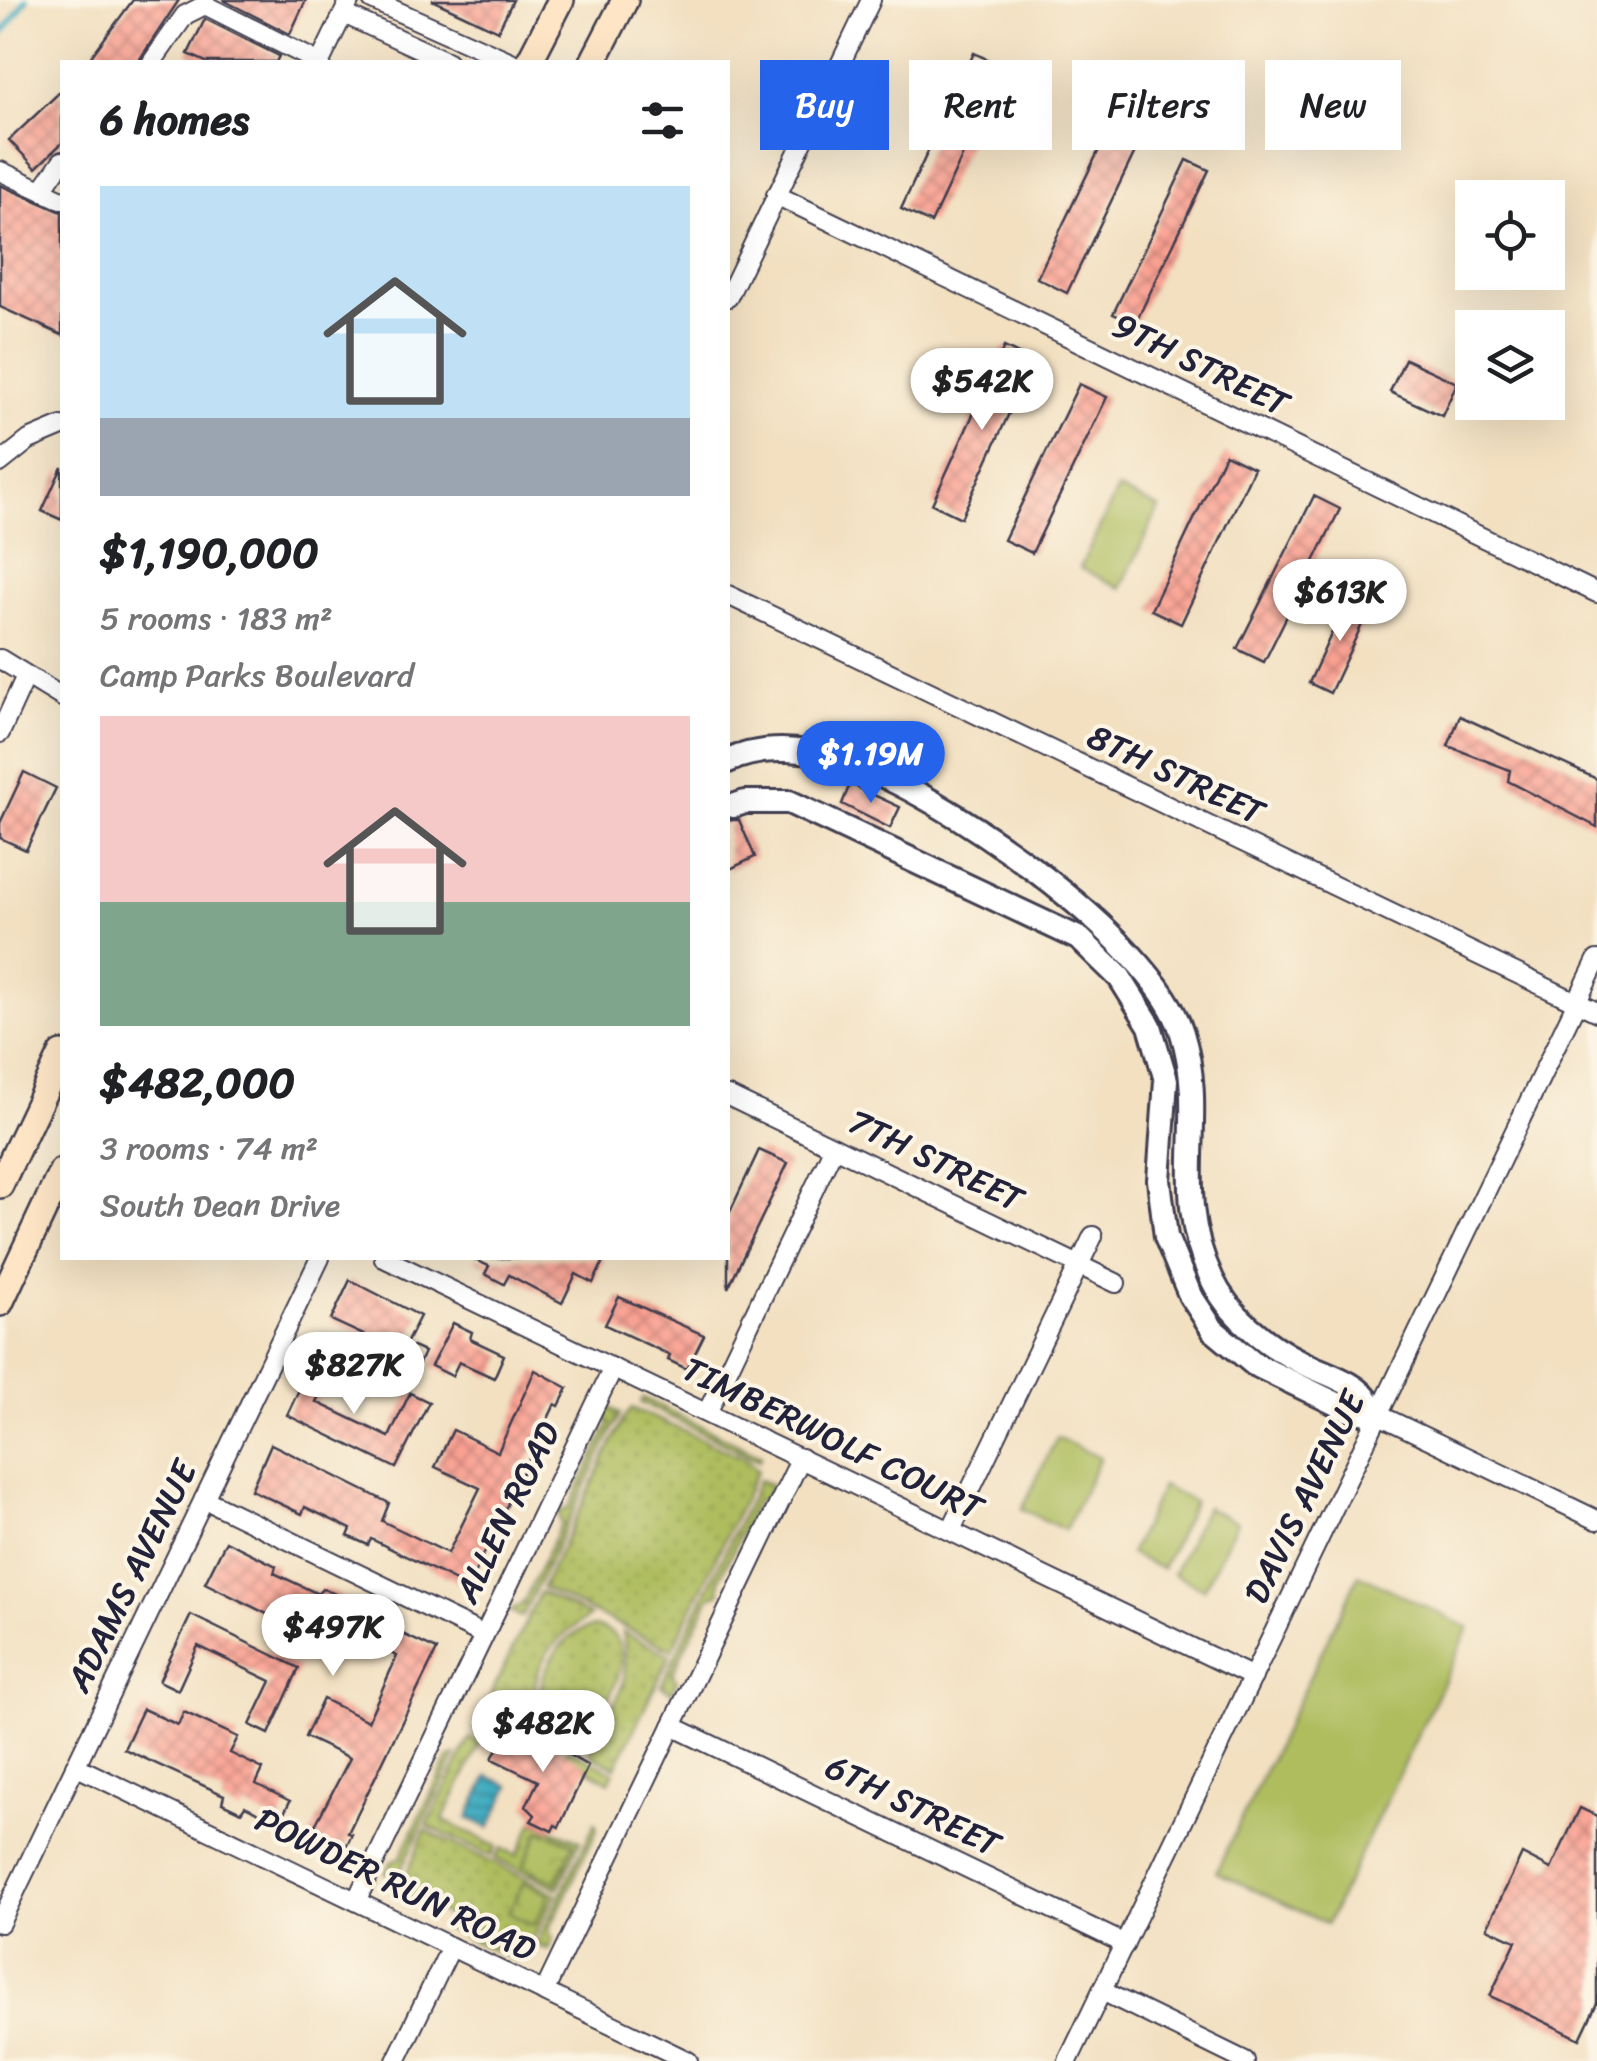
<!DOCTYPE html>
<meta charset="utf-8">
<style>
:root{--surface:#fff;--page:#f2f2f2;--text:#202124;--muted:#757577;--accent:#2563eb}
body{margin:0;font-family:Sriracha,sans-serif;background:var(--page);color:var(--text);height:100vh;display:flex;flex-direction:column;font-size:38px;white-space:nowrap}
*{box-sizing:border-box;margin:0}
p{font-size:32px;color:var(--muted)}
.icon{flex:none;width:55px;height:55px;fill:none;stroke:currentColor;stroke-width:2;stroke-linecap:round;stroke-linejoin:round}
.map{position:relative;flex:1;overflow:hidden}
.details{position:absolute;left:60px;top:60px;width:670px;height:1200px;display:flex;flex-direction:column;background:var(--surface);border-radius:0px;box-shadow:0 10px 40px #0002}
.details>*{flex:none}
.hud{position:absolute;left:760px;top:60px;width:685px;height:90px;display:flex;gap:20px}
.buttons{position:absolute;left:1455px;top:180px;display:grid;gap:20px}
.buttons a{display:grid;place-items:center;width:110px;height:110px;border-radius:0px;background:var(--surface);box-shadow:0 10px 40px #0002;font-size:50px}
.price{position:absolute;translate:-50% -85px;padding:0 22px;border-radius:35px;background:#fff;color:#222;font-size:32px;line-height:65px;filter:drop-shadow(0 2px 5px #0008)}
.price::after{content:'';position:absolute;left:50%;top:60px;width:30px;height:22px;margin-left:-15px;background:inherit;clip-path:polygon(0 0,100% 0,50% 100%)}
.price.current{background:var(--accent);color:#fff}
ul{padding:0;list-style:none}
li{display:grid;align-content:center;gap:20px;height:530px;padding:0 40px}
li span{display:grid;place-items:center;height:310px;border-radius:0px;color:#555}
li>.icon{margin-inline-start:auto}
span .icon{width:180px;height:180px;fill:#fffc;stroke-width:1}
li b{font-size:42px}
h2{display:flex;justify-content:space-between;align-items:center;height:120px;padding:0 40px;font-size:42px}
.pill{padding:0 35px;border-radius:0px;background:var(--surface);box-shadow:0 10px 40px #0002;font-size:35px;line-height:90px}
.pill.current{background:var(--accent);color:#fff}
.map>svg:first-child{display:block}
.grass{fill:url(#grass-dots);stroke:#68704d;stroke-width:2.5}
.park{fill:url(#park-crowns);stroke:#68704d;stroke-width:2.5}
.pitch{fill:#afbd5f;stroke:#68704d;stroke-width:2.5}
.water{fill:url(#water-rules);stroke:#31667d;stroke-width:2.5}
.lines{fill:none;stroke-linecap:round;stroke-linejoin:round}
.stream{stroke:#40abbf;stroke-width:6}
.building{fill:url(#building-cross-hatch)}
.minor-casing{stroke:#413e4f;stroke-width:22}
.tertiary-casing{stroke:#413e4f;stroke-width:28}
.secondary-casing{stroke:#413e4f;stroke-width:30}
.minor{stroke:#fff;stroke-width:18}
.tertiary{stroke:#fff;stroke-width:22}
.secondary{stroke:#fde5c5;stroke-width:25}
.labels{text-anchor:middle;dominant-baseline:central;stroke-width:8;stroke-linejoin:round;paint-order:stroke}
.street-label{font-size:35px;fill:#22223b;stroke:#fcf5e5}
</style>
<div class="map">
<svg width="1597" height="2061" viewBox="0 0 1597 2061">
<defs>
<pattern id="grass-dots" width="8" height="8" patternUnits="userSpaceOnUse" patternTransform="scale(2.5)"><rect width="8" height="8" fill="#afbd5f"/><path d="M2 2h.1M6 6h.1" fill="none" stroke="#96a253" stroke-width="1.8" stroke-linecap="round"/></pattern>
<pattern id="park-crowns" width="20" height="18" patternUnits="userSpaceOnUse" patternTransform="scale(2.5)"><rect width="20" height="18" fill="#afbd5f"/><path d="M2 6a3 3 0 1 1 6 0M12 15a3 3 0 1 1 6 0" fill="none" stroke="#96a253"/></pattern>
<pattern id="water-rules" width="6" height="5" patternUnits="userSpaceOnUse" patternTransform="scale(2.5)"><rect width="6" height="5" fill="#40abbf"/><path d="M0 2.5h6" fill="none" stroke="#358b9c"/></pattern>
<pattern id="building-cross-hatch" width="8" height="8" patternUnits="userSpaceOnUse" patternTransform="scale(2.5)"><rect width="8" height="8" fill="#faa091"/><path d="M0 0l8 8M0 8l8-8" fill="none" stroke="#ca8278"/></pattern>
</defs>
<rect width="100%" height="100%" fill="#fcf5e5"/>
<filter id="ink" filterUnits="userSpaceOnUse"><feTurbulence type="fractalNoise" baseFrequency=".01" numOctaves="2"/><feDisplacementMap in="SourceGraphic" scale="20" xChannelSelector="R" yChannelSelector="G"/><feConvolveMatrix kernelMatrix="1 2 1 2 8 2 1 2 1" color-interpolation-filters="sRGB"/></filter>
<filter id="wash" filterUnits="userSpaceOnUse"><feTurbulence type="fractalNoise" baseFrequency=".0048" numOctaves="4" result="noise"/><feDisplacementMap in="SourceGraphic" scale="40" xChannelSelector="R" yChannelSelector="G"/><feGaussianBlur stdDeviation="2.25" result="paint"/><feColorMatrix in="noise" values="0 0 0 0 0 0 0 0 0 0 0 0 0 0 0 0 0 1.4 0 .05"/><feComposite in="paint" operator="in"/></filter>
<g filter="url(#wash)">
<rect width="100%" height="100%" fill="#f2e0c1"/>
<g class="grass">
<polygon points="643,1398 761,1455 759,1460 641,1403"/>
<polygon points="609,1407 620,1414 522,1617 510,1612 523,1603 561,1524 558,1512 569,1508 610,1422 604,1419"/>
<polygon points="632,1408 747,1459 757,1471 672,1650 542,1588 625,1416"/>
<polygon points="759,1480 772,1485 765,1498 756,1502 719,1580 720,1593 710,1597 672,1674 677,1681 672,1692 661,1686"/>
<path d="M540,1592L590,1616C551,1643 536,1656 533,1704L515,1718L486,1704Z"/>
<path d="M594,1627C666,1635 577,1775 546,1725C526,1691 556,1631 594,1627Z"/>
<path d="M623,1632L670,1655L616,1767L591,1755L589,1733C623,1703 630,1677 623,1632Z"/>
<polygon points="470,1738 480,1743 443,1820 496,1846 491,1856 427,1826"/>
<polygon points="567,1749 614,1772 609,1782 566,1756"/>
<polygon points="456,1755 397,1878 385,1873 391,1862 400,1858 449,1757"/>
<polygon points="533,1822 580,1841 558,1888 535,1877 537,1873 556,1881 573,1845 541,1831 524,1866 534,1871 532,1876 495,1859 501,1848 517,1855"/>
<polygon points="595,1823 597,1830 549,1930 553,1940 548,1950 536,1945"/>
<polygon points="425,1830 556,1893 528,1949 522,1952 399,1892"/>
<polygon points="448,1923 519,1956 516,1961 445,1928"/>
</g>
<g class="park">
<polygon points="540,1830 574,1844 556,1882 523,1866"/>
<polygon points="524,1882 549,1894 534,1926 508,1913"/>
</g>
<g class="pitch">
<polygon points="1118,489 1159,508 1121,588 1080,568"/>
<polygon points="1057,1437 1100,1458 1065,1530 1022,1509"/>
<polygon points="1162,1486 1194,1502 1162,1569 1130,1554"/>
<polygon points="1206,1507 1237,1522 1204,1589 1173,1574"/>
<polygon points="1359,1574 1469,1628 1327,1924 1216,1872"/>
</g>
<polygon class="water" points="488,1776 510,1786 489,1828 468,1818"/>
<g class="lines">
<polyline class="stream" points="0,37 26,0"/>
</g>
<g id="blocks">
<g class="building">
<polygon points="133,0 179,0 138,62 87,62"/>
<polygon points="223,0 306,0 290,34"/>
<polygon points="432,0 513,0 498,31"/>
<polygon points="205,19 279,56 276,62 206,62 188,54"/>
<polygon points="974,53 1004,67 931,223 901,209"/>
<polygon points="62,90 62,143 36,168 9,140"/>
<polygon points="1112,123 1142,137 1067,293 1037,278"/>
<polygon points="1187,160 1209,170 1135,324 1113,314"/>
<polygon points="0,185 62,212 62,335 0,307"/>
<polygon points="1004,347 1033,361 961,518 932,504"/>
<polygon points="1405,359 1457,383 1442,416 1390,392"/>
<polygon points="1079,384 1107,397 1032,553 1004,540"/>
<polygon points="1225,454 1254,468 1181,624 1151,610"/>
<polygon points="62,467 62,520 42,511"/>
<polygon points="1314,496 1340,509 1264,662 1237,649"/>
<polygon points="1349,595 1371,605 1330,693 1309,683"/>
<polygon points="1460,716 1597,779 1597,827 1508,781 1510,770 1448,746"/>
<polygon points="24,772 56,788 26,850 0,838 0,823"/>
<polygon points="850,784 900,807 890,828 842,804"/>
<polygon points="728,820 739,820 755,857 728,870"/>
<polygon points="759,1150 788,1163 728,1288 728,1216"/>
<polygon points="471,1258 605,1258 593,1283 576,1274 562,1303 509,1275 504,1284 485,1274 489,1266"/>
<polygon points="350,1280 420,1316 406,1344 424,1352 413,1376 359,1350 366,1336 331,1320"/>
<polygon points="619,1297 704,1335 687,1369 668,1360 670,1355 605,1325"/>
<polygon points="453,1323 472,1332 470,1339 504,1355 494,1378 459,1362 452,1376 431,1366"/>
<polygon points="318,1350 337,1358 316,1402 389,1437 410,1393 429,1402 396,1468 287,1415"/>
<polygon points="535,1370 568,1388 559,1406 555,1404 468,1587 371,1539 368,1545 348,1536 351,1529 305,1507 302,1514 251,1490 271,1444 389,1503 382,1521 448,1553 480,1488 435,1467 453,1430 498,1452"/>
<polygon points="226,1541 276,1566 274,1573 318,1594 322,1588 342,1597 340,1605 437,1650 348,1833 352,1834 343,1854 309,1837 350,1758 305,1737 323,1699 368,1721 397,1656 331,1624 323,1642 205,1583"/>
<polygon points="191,1615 299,1668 269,1734 250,1725 271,1681 198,1646 178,1690 159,1681"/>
<polygon points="143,1709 178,1725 184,1712 238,1737 230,1753 263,1769 256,1784 290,1801 279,1823 245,1806 241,1812 222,1803 224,1795 124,1749"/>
<polygon points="507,1728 529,1738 531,1733 588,1766 559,1827 555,1825 552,1831 531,1821 535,1815 526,1806 538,1781 492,1759"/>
<polygon points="1580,1808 1597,1816 1597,2003 1580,2039 1490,1996 1516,1941 1487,1928 1522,1854 1551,1869"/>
</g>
</g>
</g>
<g filter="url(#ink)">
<use href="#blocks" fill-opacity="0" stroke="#413e4f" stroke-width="2.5"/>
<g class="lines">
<defs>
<g id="minor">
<polyline points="372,0 511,62"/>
<polyline points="344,14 448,62"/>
<polyline points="152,62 185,15 205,5 318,62"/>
<polyline points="320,62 350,0"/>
<polyline points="0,171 62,200"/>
<polyline points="43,188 62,161"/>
<polyline points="776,195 1597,593"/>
<polyline points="728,297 871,0"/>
<polyline points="0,463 29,440 62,426"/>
<polyline points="728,595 1597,1012"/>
<polyline points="0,659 62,697"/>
<polyline points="0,733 25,678"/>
<polyline points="728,1096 1116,1283"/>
<polyline points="384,1258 1253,1677"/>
<polyline points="707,1413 834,1147"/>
<polyline points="1379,1415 1597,1520"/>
<polyline points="204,1499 484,1635"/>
<polyline points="951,1530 1093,1236"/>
<polyline points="672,1726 1125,1944"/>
<polyline points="75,1766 688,2061"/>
<polyline points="356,1901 613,1368"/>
<polyline points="0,1923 320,1258"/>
<polyline points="1102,1991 1245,2061"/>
<polyline points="544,1992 801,1458"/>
<polyline points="396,2061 451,1947"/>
<polyline points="1068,2061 1597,960"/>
</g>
<g id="tertiary">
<path d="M728,761C762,744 811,749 847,761C940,792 1153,938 1182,1033C1209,1120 1169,1190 1212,1279C1228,1314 1265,1344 1299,1361C1316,1370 1338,1376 1354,1387C1364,1393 1372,1406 1379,1415"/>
<polyline points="733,806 745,802 789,802 1080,939 1120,978 1150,1026 1166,1080 1159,1180 1166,1237 1190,1295 1213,1330 1254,1364 1349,1410 1379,1415"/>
</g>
<g id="secondary">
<polyline points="529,62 561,0"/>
<polyline points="593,62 625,0"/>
<polyline points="0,1185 62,1054"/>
<polyline points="0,1303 62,1171"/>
</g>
</defs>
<use href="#minor" class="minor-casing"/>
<use href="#tertiary" class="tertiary-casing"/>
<use href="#secondary" class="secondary-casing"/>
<use href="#minor" class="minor"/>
<use href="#tertiary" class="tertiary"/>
<use href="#secondary" class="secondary"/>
</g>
</g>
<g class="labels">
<g class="street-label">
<text transform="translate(1201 364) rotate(26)">9TH STREET</text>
<text transform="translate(1176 774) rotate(25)">8TH STREET</text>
<text transform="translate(936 1160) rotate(26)">7TH STREET</text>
<text transform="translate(833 1438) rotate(26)">TIMBERWOLF COURT</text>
<text transform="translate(1304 1497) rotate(-64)">DAVIS AVENUE</text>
<text transform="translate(507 1512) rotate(-64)">ALLEN ROAD</text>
<text transform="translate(131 1576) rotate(-64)">ADAMS AVENUE</text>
<text transform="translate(913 1805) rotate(26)">6TH STREET</text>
<text transform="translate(396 1884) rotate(26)">POWDER RUN ROAD</text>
</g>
</g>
</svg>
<div class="buttons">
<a><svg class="icon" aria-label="locate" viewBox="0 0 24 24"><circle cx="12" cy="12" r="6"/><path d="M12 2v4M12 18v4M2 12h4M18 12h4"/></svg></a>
<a><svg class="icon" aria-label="layers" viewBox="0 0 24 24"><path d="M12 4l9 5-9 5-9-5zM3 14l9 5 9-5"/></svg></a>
</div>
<b class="price" style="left:982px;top:433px">$542K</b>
<b class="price" style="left:1340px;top:644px">$613K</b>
<b class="price current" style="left:871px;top:806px">$1.19M</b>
<b class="price" style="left:354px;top:1417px">$827K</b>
<b class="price" style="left:333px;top:1679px">$497K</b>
<b class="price" style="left:543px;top:1775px">$482K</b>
<div class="hud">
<a class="pill current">Buy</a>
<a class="pill">Rent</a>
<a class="pill">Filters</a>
<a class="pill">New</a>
</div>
<section class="details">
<h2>6 homes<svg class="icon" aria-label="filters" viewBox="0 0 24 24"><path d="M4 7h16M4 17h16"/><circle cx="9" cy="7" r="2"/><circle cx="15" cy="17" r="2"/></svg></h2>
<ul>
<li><span style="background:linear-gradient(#bfe0f5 75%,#9aa5b1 0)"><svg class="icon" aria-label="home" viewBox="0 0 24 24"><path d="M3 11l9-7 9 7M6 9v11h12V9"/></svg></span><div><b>$1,190,000</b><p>5 rooms · 183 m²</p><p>Camp Parks Boulevard</p></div></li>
<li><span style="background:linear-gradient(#f6c9c9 60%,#7fa58c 0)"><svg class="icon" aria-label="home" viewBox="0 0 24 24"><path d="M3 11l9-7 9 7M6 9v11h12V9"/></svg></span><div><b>$482,000</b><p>3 rooms · 74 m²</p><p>South Dean Drive</p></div></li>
</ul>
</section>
</div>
